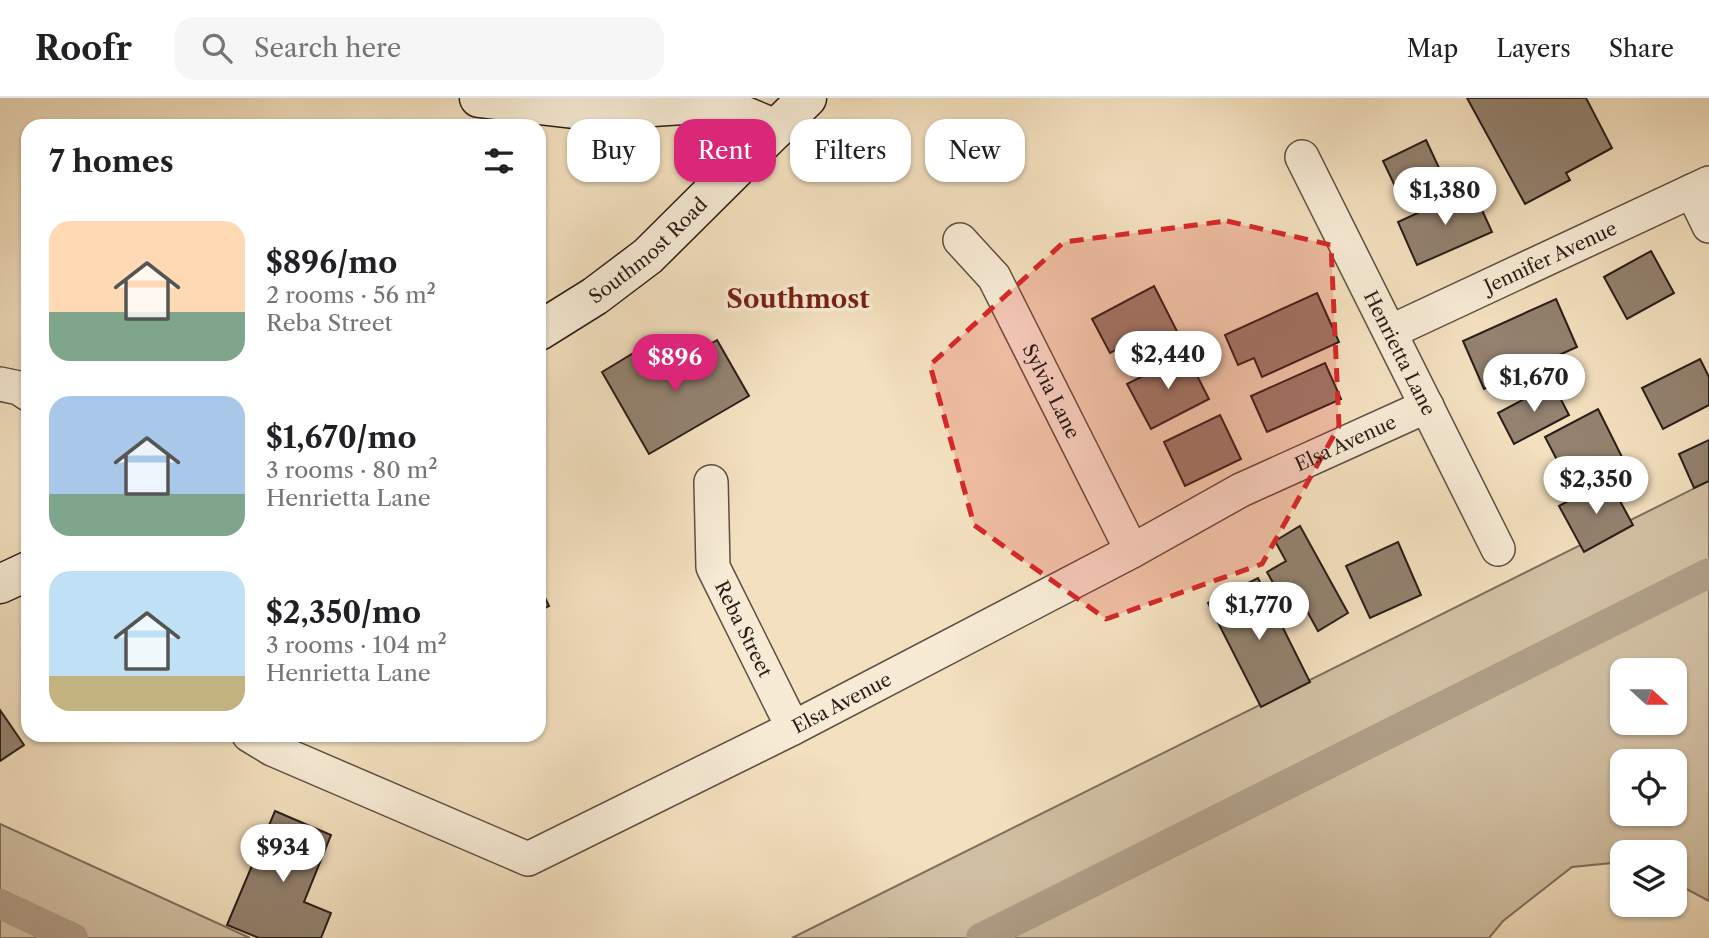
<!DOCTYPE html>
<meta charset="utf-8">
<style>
:root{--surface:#fff;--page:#f6f6f6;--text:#202124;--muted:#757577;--line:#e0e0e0;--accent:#db2777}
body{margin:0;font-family:"Libre Caslon Text",serif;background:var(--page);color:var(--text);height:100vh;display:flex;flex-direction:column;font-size:26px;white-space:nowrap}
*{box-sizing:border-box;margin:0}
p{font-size:23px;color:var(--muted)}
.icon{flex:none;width:38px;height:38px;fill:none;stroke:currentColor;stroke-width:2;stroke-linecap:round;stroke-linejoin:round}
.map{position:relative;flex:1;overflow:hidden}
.drawer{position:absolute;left:21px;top:21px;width:525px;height:623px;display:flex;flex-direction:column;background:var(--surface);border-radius:21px;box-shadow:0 2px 5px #0004}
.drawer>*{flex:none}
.top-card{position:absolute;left:567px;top:21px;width:665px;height:63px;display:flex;gap:14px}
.needle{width:46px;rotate:111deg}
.buttons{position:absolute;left:1610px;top:560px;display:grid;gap:14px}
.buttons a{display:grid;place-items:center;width:77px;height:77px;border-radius:14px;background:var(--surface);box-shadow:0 2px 5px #0004;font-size:35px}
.price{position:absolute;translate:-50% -60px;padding:0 16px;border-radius:24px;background:#fff;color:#222;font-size:23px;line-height:46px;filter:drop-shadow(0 2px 4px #0008)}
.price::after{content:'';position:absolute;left:50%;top:42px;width:21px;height:16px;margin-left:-10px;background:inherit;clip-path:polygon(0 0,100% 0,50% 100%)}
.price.selected{background:var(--accent);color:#fff}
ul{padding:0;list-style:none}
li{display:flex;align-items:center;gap:21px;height:175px;padding:0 28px}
li span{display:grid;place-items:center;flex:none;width:196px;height:140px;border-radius:21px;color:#555}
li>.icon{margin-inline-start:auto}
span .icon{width:84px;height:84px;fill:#fffc;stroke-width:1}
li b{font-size:30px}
h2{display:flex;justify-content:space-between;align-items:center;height:84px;padding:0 28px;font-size:30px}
.tag{padding:0 24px;border-radius:21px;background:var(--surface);box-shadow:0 2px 5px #0004;font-size:24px;line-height:63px}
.tag.selected{background:var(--accent);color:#fff}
header{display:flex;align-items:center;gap:42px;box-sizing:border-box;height:98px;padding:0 35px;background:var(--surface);border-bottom:2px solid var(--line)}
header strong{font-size:33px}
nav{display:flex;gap:38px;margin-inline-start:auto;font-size:24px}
.search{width:490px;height:63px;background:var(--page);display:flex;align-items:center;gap:18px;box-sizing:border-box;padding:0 24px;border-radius:21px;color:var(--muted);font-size:26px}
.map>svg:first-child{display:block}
.green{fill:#d1bfa3;stroke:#7e6e5e;stroke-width:2;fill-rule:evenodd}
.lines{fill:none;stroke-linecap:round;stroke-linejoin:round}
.canal{stroke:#af9e86;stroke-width:30}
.building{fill:#93826f;stroke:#2a1d18;stroke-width:2}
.street-casing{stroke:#5c4e42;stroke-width:36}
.secondary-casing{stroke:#2a1d18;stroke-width:41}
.street{stroke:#f7ebd5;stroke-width:33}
.secondary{stroke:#f7ebd5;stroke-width:38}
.marked{fill:#d62828;fill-opacity:0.2;stroke:#d62828;stroke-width:5;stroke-dasharray:14 9;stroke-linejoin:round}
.labels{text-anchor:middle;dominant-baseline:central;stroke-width:7;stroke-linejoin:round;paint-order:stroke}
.street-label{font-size:19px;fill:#2a1d18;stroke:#f7ebd5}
.district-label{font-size:26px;font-weight:bold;fill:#7a1f14;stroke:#f7ebd5}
</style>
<header>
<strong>Roofr</strong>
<div class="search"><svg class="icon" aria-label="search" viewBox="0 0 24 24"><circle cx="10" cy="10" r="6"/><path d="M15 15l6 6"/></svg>Search here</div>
<nav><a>Map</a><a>Layers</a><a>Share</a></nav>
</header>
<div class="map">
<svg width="1709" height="840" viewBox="0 0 1709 840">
<rect width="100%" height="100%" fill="#f3e0bf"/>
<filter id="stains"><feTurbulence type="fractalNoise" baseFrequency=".00286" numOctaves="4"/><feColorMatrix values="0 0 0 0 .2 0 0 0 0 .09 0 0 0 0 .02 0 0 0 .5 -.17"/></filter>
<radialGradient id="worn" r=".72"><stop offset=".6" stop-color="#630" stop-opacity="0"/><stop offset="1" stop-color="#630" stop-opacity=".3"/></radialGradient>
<g class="green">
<path d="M1709,383V803L1675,785V754H1622V764L1572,769L1503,823L1489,840H792ZM1622,572H1675V625H1622ZM1622,663H1675V716H1622Z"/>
<polygon points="0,726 250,840 0,840"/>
</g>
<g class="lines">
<g class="canal">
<polyline points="0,806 73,840"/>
<polyline points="981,840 1709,475"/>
</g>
</g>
<g class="building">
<polygon points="1467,0 1586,0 1612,50 1566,75 1570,82 1525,106"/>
<polygon points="1426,42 1447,87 1404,107 1383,63"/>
<polygon points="1472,90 1492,134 1417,167 1398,124"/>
<polygon points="1651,153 1674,195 1627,221 1604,179"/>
<polygon points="1154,188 1182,243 1144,263 1133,243 1110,255 1092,221"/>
<polygon points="1317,195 1339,244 1262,279 1254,260 1238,267 1225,237"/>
<polygon points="1556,201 1577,249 1484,291 1463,243"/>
<polygon points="717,242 749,298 649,356 602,274 637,253 652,280"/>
<polygon points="1186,256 1209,301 1151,331 1127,286"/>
<polygon points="1700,261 1709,279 1709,307 1663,331 1642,290"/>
<polygon points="1325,265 1341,301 1267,334 1251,298"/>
<polygon points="1553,286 1569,317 1514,346 1498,315"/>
<polygon points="1598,311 1622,359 1570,387 1545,339"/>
<polygon points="1220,317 1241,361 1185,388 1164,344"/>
<polygon points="1709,342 1709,383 1694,390 1679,356"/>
<polygon points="1608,381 1633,427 1584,454 1559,408"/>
<polygon points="1300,428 1348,515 1318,533 1307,513 1293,521 1267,474 1286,463 1275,443"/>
<polygon points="1398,444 1421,497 1370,520 1346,468"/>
<polygon points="1258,480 1310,584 1261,609 1208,505"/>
<polygon points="539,487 549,508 539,513"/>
<polygon points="0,612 24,647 0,663"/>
<polygon points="275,713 331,737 304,804 331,815 321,840 259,840 227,827"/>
</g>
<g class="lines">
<defs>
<g id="street">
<path id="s1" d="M1302,59L1498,451"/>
<polyline points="1692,93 1709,128"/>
<path id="s2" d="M960,142L994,179L1132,453"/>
<path id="s3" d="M1390,234L1709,85"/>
<polyline points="0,286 19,290 28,296"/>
<path id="s4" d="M711,384L713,469L793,630"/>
<path id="s5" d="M249,637L272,651L528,761L793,630L1132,453L1241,392L1427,308"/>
</g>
<g id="secondary">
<polyline points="479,0 591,13 714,5 776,31"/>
<path id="s6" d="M539,233L595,198L648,158L807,0"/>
<polyline points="0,486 28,473"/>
</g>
</defs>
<use href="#street" class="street-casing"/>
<use href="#secondary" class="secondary-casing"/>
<use href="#street" class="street"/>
<use href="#secondary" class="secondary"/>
</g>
<path class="marked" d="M1227,123L1331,147L1339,328L1262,466L1106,521L974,427L930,267L1064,144Z"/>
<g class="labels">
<g class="street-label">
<text stroke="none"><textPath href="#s6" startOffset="136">Southmost Road</textPath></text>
<text stroke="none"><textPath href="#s3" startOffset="177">Jennifer Avenue</textPath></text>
<text stroke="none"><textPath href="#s1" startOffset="219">Henrietta Lane</textPath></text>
<text stroke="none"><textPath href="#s2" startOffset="178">Sylvia Lane</textPath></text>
<text stroke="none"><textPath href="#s5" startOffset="1223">Elsa Avenue</textPath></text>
<text stroke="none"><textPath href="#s4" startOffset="154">Reba Street</textPath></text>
<text stroke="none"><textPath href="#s5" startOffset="656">Elsa Avenue</textPath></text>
</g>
<g class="district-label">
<text x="798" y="201">Southmost</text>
</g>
</g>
<rect width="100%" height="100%" filter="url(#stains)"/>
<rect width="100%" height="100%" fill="url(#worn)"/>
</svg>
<div class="buttons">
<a><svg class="needle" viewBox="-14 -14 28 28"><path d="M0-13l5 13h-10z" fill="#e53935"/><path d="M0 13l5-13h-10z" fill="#757577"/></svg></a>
<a><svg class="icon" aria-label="locate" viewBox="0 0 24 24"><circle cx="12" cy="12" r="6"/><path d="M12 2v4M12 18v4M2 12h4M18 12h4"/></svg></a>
<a><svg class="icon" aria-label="layers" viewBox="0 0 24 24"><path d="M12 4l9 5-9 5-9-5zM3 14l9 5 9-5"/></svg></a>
</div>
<b class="price" style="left:1445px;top:129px">$1,380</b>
<b class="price" style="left:1168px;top:293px">$2,440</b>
<b class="price selected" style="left:675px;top:296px">$896</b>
<b class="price" style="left:1534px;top:316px">$1,670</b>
<b class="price" style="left:1596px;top:418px">$2,350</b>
<b class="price" style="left:1259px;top:544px">$1,770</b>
<b class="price" style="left:283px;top:786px">$934</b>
<div class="top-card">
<a class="tag">Buy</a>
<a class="tag selected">Rent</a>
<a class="tag">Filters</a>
<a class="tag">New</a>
</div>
<section class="drawer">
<h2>7 homes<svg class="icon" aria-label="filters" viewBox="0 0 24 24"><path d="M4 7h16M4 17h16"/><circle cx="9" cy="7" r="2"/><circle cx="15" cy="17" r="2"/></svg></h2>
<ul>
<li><span style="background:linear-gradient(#ffd9b3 65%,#7fa58c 0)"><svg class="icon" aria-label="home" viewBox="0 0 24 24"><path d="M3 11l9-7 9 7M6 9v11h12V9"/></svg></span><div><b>$896/mo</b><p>2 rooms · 56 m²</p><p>Reba Street</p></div></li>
<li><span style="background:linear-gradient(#a9c7e8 70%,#7fa58c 0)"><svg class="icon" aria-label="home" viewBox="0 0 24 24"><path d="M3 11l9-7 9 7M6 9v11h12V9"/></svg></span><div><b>$1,670/mo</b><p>3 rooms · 80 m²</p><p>Henrietta Lane</p></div></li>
<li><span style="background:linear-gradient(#bfe0f5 75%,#c2b280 0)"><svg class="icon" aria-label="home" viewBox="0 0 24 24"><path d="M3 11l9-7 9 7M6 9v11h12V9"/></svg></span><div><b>$2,350/mo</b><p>3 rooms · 104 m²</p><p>Henrietta Lane</p></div></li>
</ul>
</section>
</div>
